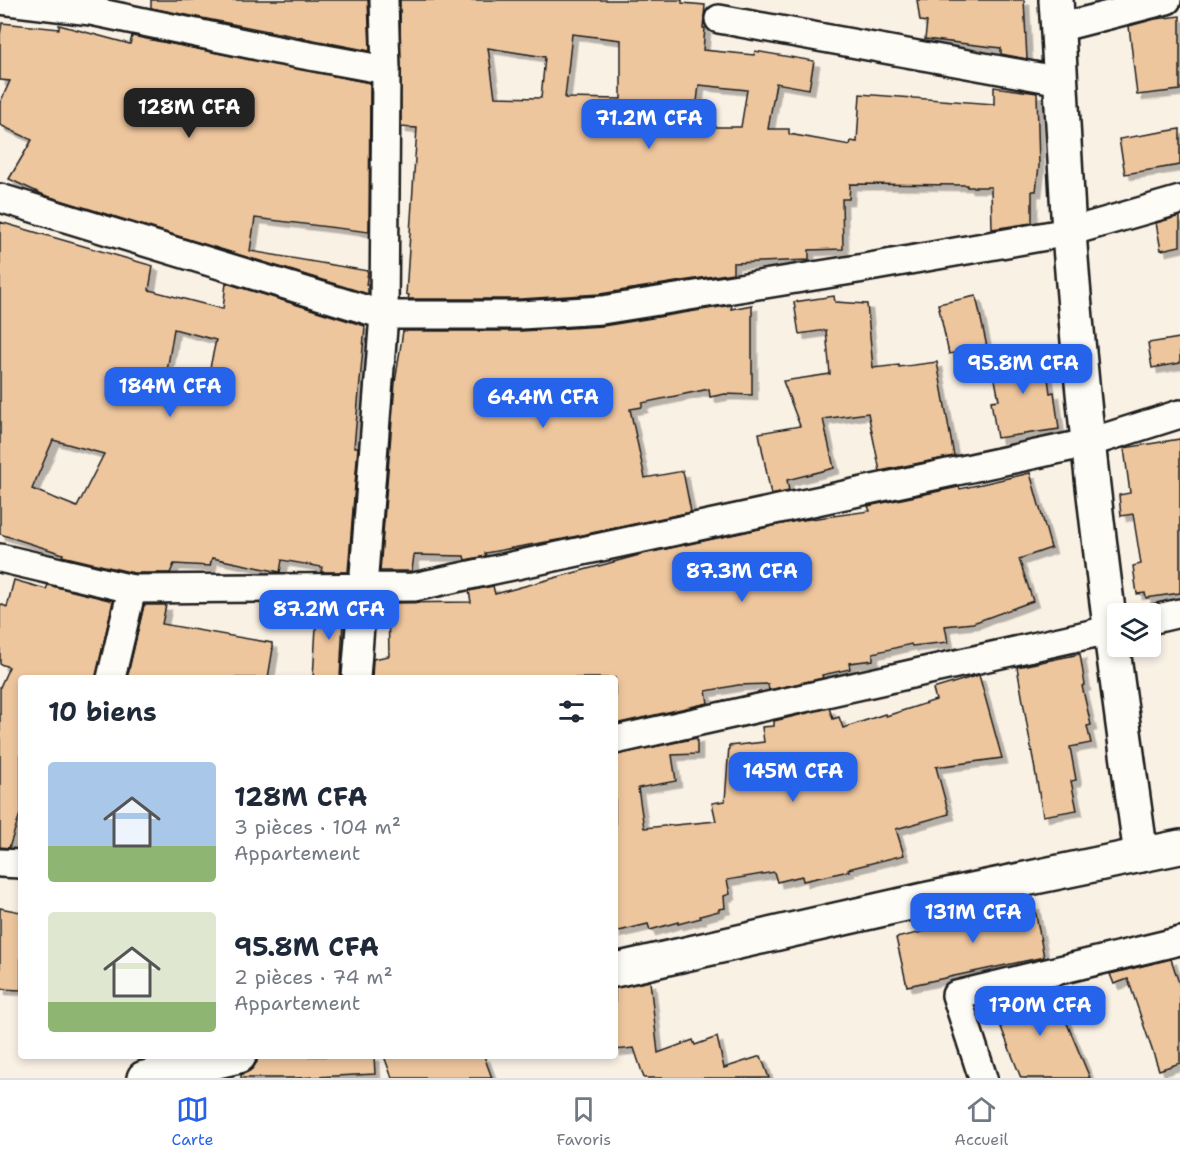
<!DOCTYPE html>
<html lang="fr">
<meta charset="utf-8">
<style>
:root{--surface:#fff;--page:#f2f2f3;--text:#1f2937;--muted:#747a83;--line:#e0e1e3;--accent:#2563eb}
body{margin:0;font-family:"Shantell Sans",sans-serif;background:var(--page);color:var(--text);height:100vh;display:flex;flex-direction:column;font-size:22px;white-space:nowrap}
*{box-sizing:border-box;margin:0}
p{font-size:20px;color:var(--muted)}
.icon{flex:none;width:33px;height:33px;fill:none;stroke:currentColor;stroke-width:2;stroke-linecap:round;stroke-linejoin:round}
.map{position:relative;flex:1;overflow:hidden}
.sheet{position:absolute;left:18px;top:675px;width:600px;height:384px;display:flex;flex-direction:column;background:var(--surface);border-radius:6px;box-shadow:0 3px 9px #0003}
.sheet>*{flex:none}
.controls{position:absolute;left:1107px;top:603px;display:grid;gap:12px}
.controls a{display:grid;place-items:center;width:54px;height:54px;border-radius:6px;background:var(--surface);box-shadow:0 3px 9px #0003;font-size:30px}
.price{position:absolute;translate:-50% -51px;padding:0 14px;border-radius:12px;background:var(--accent);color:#fff;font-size:20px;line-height:39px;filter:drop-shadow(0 2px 3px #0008)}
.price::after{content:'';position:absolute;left:50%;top:36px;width:18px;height:14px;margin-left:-9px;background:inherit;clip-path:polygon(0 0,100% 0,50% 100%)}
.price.on{background:#222;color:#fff}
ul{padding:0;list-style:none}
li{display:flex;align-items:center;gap:18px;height:150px;padding:0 30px}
li span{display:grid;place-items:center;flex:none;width:168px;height:120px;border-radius:6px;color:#555}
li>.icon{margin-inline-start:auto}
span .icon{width:72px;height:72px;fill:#fffc;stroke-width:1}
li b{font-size:26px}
h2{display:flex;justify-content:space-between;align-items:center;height:72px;padding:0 30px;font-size:26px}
.dock{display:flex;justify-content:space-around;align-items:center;height:84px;border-top:2px solid var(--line);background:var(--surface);font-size:16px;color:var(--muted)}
.dock a{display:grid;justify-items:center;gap:3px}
.dock .on{color:var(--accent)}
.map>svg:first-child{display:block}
.building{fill:#eec69e;stroke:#1c1c1c;stroke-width:1.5;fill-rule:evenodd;filter:url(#shadow)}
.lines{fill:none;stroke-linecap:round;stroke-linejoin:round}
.minor-casing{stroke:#1c1c1c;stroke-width:32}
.tertiary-casing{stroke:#1c1c1c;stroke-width:38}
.secondary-casing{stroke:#1c1c1c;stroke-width:38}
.minor{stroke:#fdfcf7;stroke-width:27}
.tertiary{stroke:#fdfcf7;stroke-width:33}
.secondary{stroke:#fdfcf7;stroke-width:33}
</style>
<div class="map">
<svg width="1180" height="1078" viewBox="0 0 1180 1078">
<defs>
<filter id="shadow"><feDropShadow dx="5.5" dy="5.5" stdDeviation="0" flood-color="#0004"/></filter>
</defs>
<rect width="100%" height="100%" fill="#faf1e5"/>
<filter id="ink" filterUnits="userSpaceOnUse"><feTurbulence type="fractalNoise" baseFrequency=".0167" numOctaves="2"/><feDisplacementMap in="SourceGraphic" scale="12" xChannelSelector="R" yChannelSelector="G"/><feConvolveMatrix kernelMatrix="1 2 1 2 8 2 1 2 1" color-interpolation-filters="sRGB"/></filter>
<g filter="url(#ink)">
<g class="building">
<polygon points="151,0 368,0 370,51 151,8"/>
<path d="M400,0H682V3L705,5L703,28H705L703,50L754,55L755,51L814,61L809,89L776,83L768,129H789V134L850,145L851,141L857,142L860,94L994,104V87L1037,93L1039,166L1036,191H1032V223L992,229L991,187H967V185L850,184L849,199H842L843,249L809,250V260L733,263V273L600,294L521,299H408L409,295L406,294L417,128L401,127ZM572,34L621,40V99L565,98ZM488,48L545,57L541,98L495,97ZM699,85L747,90L741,127H694Z"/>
<polygon points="917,0 1024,0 1027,59 1001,54 1001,48 925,39 927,22 920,21"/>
<polygon points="1180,16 1180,90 1137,95 1129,26 1155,19"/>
<polygon points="2,23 59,29 59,25 130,44 132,36 370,83 369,232 255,218 250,251 368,271 366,285 368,285 368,294 44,195 9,179 32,140 0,125 0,103 10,81 0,80 0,35"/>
<polygon points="1180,129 1180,165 1125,174 1119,139"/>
<polygon points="1180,216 1180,246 1161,250 1156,223"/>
<path d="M0,222L153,266L149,290L223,309L226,283L365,326L354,447H358L348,572H321L322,567L282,560L280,572L212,558L210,566L174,564L170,573H134L62,556L63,554L0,534ZM174,329L216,340L208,377L167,371ZM53,440L104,454L77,507L32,489Z"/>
<polygon points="834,296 835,302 867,304 873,368 899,365 899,367 937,362 954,456 880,471 868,413 823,419 834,468 787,480 789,491 771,495 759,433 800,426 783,381 830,374 826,330 799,334 794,302"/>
<polygon points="976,296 987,347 949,354 938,304"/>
<polygon points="732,305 731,309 752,305 752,395 725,394 710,397 709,389 642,403 642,407 630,409 645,478 683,471 691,512 563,539 485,553 486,556 465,560 464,556 414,555 412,571 380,571 395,383 403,331 521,331 603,326"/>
<polygon points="1180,338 1180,363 1152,368 1148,343"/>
<polygon points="1044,349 1050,393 1054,392 1059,429 997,438 991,401 999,400 991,359"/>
<polygon points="1180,439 1180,593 1146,598 1145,593 1137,594 1133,566 1141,564 1133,514 1121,516 1119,495 1130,493 1124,448"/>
<polygon points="1030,473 1051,548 1019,559 1033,601 973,623 945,626 948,642 912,646 911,644 873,653 873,660 849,663 850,669 822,675 823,678 769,690 768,684 738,685 706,691 708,703 615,724 615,678 372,678 373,659 389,656 388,603 471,602 469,591 493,586 495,594 643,554 796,521 870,511 868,506 959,487 960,489"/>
<polygon points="14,580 46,589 48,585 113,601 96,678 21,678 21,811 9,848 0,847 0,687 9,667 0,664 0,604 7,607"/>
<polygon points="320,603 344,603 340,678 313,678 317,610 319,610"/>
<polygon points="144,605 166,605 162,624 272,643 272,648 273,648 268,678 202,678 176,674 175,678 127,678"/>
<polygon points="1080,654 1085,685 1082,686 1091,725 1087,726 1091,743 1070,747 1076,780 1071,781 1077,810 1043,816 1017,667"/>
<polygon points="979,675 1002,758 936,767 949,814 896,829 904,855 848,869 849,871 803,881 802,876 777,882 774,872 727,880 730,894 724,896 725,908 719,909 719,911 700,916 701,918 678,924 678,922 650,930 648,924 615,932 615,755 697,738 697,754 672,755 676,781 638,788 644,828 716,821 712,803 725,801 729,746 764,742 762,727 774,726 774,721 829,708 833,719 839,717 843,728 885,714 886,716 936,700 933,689"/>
<polygon points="1025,898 1027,905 1034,904 1044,957 907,986 896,938 978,919 976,908"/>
<polygon points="0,908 21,912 21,990 0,989"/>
<polygon points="1171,959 1180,986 1180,1063 1159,1070 1128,979 1114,984 1110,974"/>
<polygon points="650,981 658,1053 693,1040 695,1045 717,1037 724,1068 761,1056 769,1078 644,1078 634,1048 615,1050 615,988"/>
<polygon points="1052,988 1090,1078 1021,1078 993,1007 1034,992"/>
<polygon points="257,1056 374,1056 375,1074 295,1078 241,1078 241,1075 252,1069 257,1062"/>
<polygon points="384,1056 484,1056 492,1078 392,1078"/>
</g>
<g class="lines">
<defs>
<g id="minor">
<polyline points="0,0 91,11 277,50 386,70"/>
<polyline points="719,19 1061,81"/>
<polyline points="1058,28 1167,0"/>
<polyline points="0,198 384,315 521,315 602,310 864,268 1069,232 1180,200"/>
<polyline points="0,558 132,589 414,587 1088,443 1180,414"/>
<polyline points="1150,620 1180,613"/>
<polyline points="111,678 132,589"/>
<polyline points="356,678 384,315 386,70 384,0"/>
<polyline points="615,740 1118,628"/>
<polyline points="0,863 21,864"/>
<polyline points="983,1078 956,995 1180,941"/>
</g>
<path id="tertiary" d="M1056,0C1061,77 1064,154 1069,232C1084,440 1112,648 1141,855"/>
<g id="secondary">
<polyline points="615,970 928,899 1180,847"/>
<polyline points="144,1078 239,1056"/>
</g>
</defs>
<use href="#minor" class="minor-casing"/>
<use href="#tertiary" class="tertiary-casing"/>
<use href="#secondary" class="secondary-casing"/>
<use href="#minor" class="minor"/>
<use href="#tertiary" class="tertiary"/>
<use href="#secondary" class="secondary"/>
</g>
</g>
</svg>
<div class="controls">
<a><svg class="icon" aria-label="layers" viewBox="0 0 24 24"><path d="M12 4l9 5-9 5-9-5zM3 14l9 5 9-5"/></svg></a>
</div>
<b class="price on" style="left:189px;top:139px">128M CFA</b>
<b class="price" style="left:649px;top:150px">71.2M CFA</b>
<b class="price" style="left:1023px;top:395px">95.8M CFA</b>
<b class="price" style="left:170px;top:418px">184M CFA</b>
<b class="price" style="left:543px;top:429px">64.4M CFA</b>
<b class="price" style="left:742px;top:603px">87.3M CFA</b>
<b class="price" style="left:329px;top:641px">87.2M CFA</b>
<b class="price" style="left:793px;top:803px">145M CFA</b>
<b class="price" style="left:973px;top:944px">131M CFA</b>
<b class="price" style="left:1040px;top:1037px">170M CFA</b>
<section class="sheet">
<h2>10 biens<svg class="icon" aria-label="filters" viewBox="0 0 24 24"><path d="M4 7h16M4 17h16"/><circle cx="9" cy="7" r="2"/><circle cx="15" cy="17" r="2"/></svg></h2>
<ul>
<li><span style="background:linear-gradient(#a9c7e8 70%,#8fb573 0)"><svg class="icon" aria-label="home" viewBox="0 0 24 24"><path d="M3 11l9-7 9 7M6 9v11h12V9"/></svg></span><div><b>128M CFA</b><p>3 pièces · 104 m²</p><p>Appartement</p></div></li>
<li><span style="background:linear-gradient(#dfe7d0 75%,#8fb573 0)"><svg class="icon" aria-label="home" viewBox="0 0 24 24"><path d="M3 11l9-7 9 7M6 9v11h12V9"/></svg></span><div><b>95.8M CFA</b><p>2 pièces · 74 m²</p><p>Appartement</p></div></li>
</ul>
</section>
</div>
<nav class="dock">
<a class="on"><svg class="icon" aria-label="map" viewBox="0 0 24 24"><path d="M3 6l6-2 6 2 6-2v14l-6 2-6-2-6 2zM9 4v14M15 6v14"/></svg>Carte</a>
<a><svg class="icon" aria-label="saved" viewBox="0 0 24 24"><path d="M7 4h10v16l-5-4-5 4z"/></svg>Favoris</a>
<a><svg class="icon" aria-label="home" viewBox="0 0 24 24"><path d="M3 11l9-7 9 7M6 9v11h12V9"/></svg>Accueil</a>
</nav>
